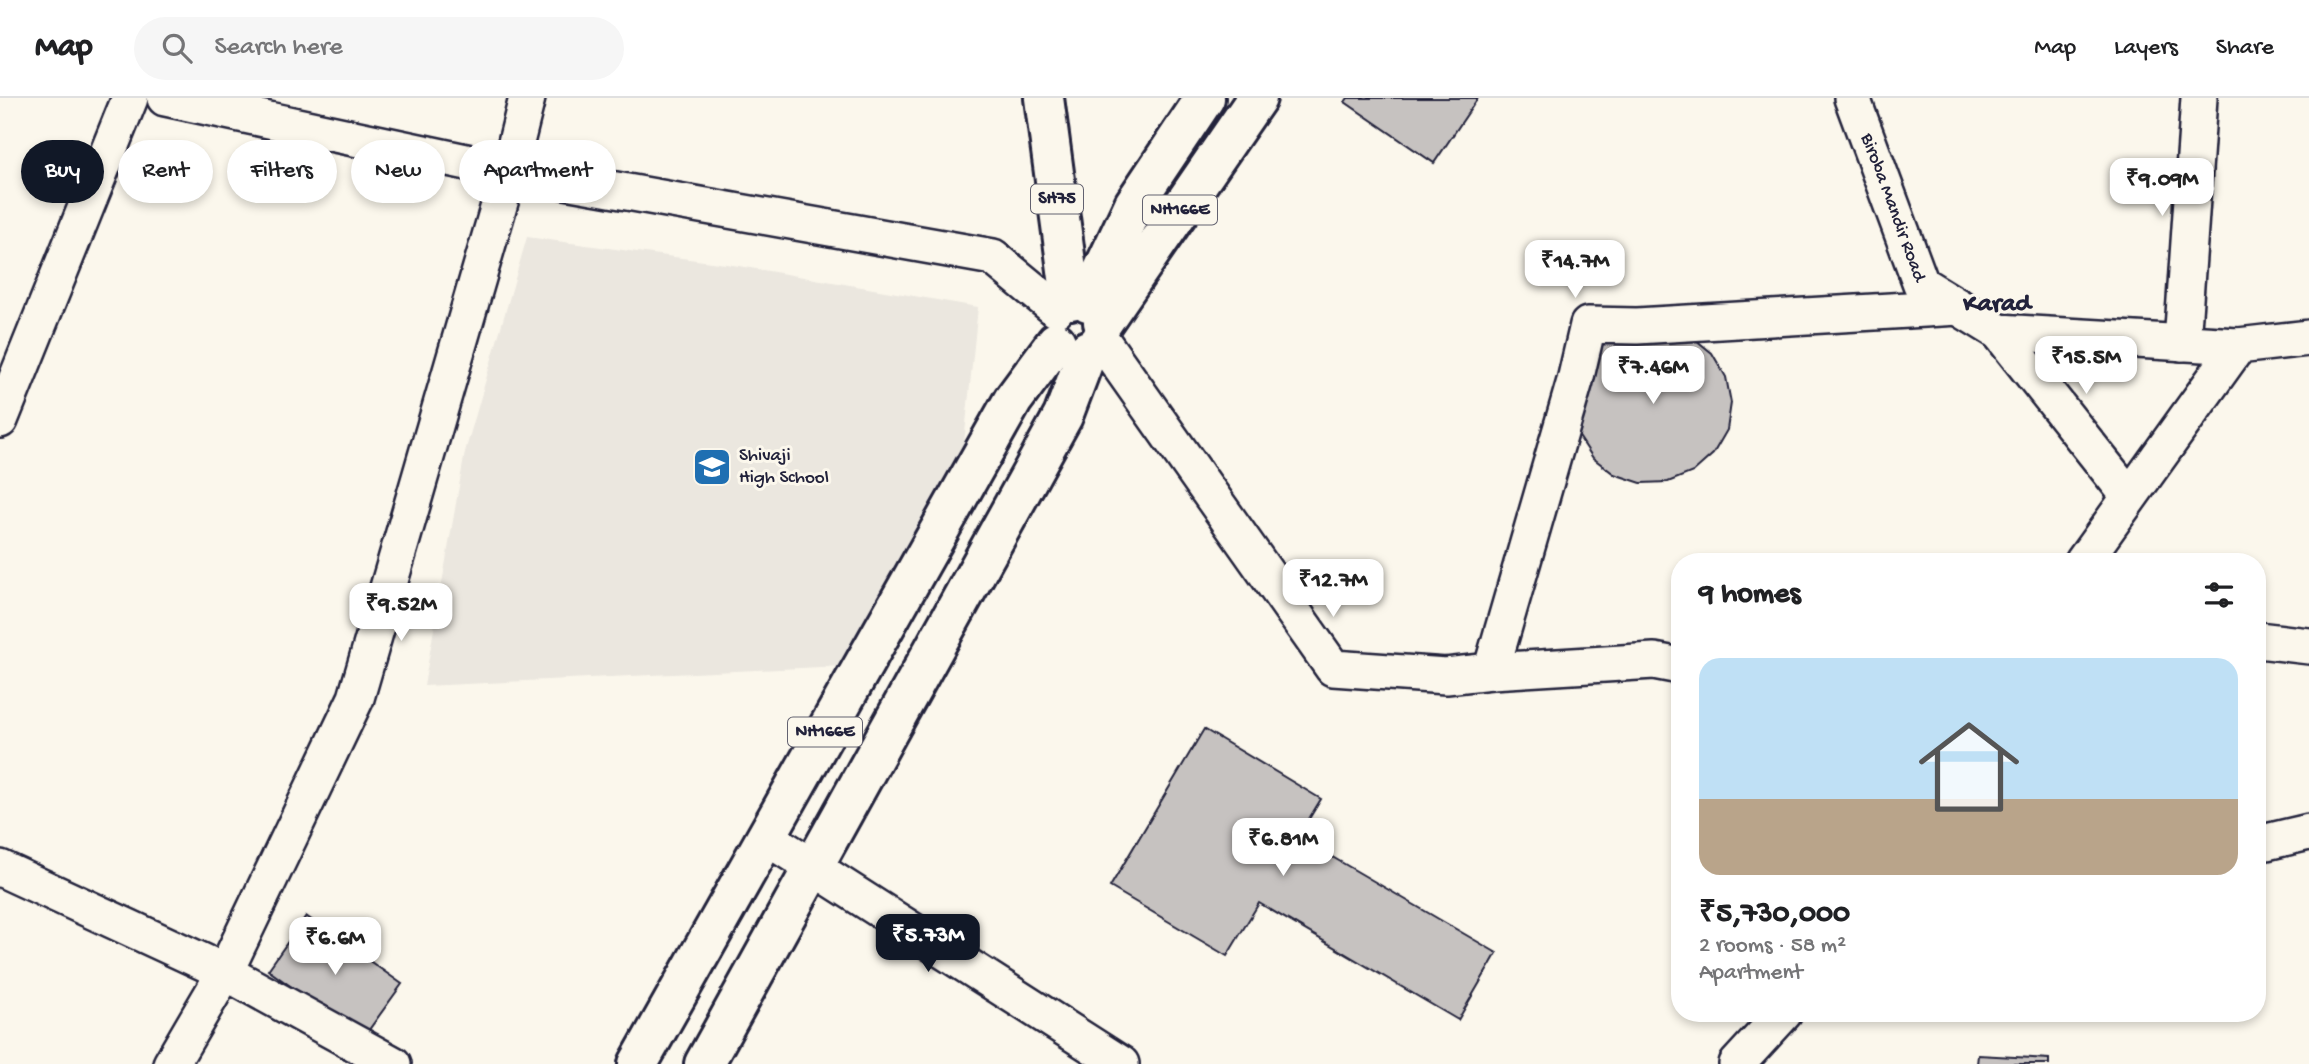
<!DOCTYPE html>
<meta charset="utf-8">
<style>
:root{--surface:#fff;--page:#f6f6f6;--text:#202124;--muted:#757577;--line:#e0e0e0;--accent:#111827}
body{margin:0;font-family:"Gochi Hand",sans-serif;background:var(--page);color:var(--text);height:100vh;display:flex;flex-direction:column;font-size:26px;white-space:nowrap}
*{box-sizing:border-box;margin:0}
p{font-size:23px;color:var(--muted)}
.icon{flex:none;width:38px;height:38px;fill:none;stroke:currentColor;stroke-width:2;stroke-linecap:round;stroke-linejoin:round}
.map{position:relative;flex:1;overflow:hidden}
.details{position:absolute;left:1671px;top:455px;width:595px;height:469px;display:flex;flex-direction:column;background:var(--surface);border-radius:28px;box-shadow:0 4px 10px #0003}
.details>*{flex:none}
.banner{position:absolute;left:21px;top:42px;width:665px;height:63px;display:flex;gap:14px}
.price{position:absolute;translate:-50% -60px;padding:0 16px;border-radius:14px;background:#fff;color:#222;font-size:23px;line-height:46px;filter:drop-shadow(0 2px 4px #0008)}
.price::after{content:'';position:absolute;left:50%;top:42px;width:21px;height:16px;margin-left:-10px;background:inherit;clip-path:polygon(0 0,100% 0,50% 100%)}
.price.selected{background:var(--accent);color:#fff}
ul{padding:0;list-style:none}
li{display:grid;align-content:center;gap:14px;height:371px;padding:0 28px}
li span{display:grid;place-items:center;height:217px;border-radius:21px;color:#555}
li>.icon{margin-inline-start:auto}
span .icon{width:126px;height:126px;fill:#fffc;stroke-width:1}
li b{font-size:30px}
h2{display:flex;justify-content:space-between;align-items:center;height:84px;padding:0 28px;font-size:30px}
.tag{padding:0 24px;border-radius:32px;background:var(--surface);box-shadow:0 4px 10px #0003;font-size:24px;line-height:63px}
.tag.selected{background:var(--accent);color:#fff}
header{display:flex;align-items:center;gap:42px;box-sizing:border-box;height:98px;padding:0 35px;background:var(--surface);border-bottom:2px solid var(--line)}
header strong{font-size:33px}
nav{display:flex;gap:38px;margin-inline-start:auto;font-size:24px}
.search{width:490px;height:63px;background:var(--page);display:flex;align-items:center;gap:18px;box-sizing:border-box;padding:0 24px;border-radius:38px;color:var(--muted);font-size:26px}
.map>svg:first-child{display:block}
.built{fill:#ebe7df}
.building{fill:#c6c2c0;stroke:#22223b;stroke-width:2}
.lines{fill:none;stroke-linecap:round;stroke-linejoin:round}
.minor-casing{stroke:#22223b;stroke-width:40}
.major-casing{stroke:#22223b;stroke-width:44}
.highway-casing{stroke:#22223b;stroke-width:44}
.minor{stroke:#fbf7ec;stroke-width:35}
.major{stroke:#fbf7ec;stroke-width:38}
.highway{stroke:#fbf7ec;stroke-width:38}
.labels{text-anchor:middle;dominant-baseline:central;stroke-width:6;stroke-linejoin:round;paint-order:stroke}
.shield{fill:#fbf7ec;stroke:#636270;stroke-width:2}
.shield-label{font-size:18px;font-weight:bold;fill:#22223b}
.street-label{font-size:19px;fill:#22223b;stroke:#fbf7ec}
.poi-label{font-size:19px;fill:#22223b;stroke:#fbf7ec;text-anchor:start}
.district-label{font-size:26px;font-weight:bold;fill:#22223b;stroke:#fbf7ec}
</style>
<header>
<strong>Map</strong>
<div class="search"><svg class="icon" aria-label="search" viewBox="0 0 24 24"><circle cx="10" cy="10" r="6"/><path d="M15 15l6 6"/></svg>Search here</div>
<nav><a>Map</a><a>Layers</a><a>Share</a></nav>
</header>
<div class="map">
<svg width="2309" height="966" viewBox="0 0 2309 966">
<rect width="100%" height="100%" fill="#fbf7ec"/>
<filter id="ink" filterUnits="userSpaceOnUse"><feTurbulence type="fractalNoise" baseFrequency=".0143" numOctaves="2"/><feDisplacementMap in="SourceGraphic" scale="14" xChannelSelector="R" yChannelSelector="G"/><feConvolveMatrix kernelMatrix="1 2 1 2 8 2 1 2 1" color-interpolation-filters="sRGB"/></filter>
<g filter="url(#ink)">
<polygon class="built" points="527,139 733,167 978,209 960,384 842,568 424,588 465,354"/>
<g class="building">
<polygon points="1348,0 1478,0 1434,65 1345,4"/>
<polygon points="1617,235 1691,238 1712,255 1726,279 1731,305 1727,332 1713,356 1693,374 1668,384 1641,385 1614,376 1593,360 1578,337 1572,310 1599,247"/>
<polygon points="1204,631 1321,701 1298,739 1497,855 1458,922 1259,805 1227,858 1110,789"/>
<polygon points="306,818 402,886 363,940 268,872"/>
<polygon points="1978,957 2049,961 2049,966 1977,966"/>
</g>
<g class="lines">
<defs>
<g id="minor">
<polyline points="165,0 509,73 993,159 1056,211"/>
<path id="s1" d="M1852,0L1921,186L1999,234L2238,248"/>
<polyline points="1999,234 2129,398"/>
<polyline points="1100,240 1333,570 1446,578 1491,573 1654,563 1680,568"/>
<polyline points="2182,245 2199,0"/>
<polyline points="0,322 130,0"/>
<polyline points="2083,464 2238,248 2309,240"/>
<polyline points="2258,542 2309,548"/>
<polyline points="1491,573 1575,283 1588,227 1637,228 1959,209"/>
<polyline points="766,739 1121,966"/>
<polyline points="2258,746 2309,734"/>
<polyline points="0,770 225,874 393,966"/>
<polyline points="171,966 225,874 356,600 509,73 527,0"/>
<polyline points="1737,966 1784,915"/>
</g>
<polyline id="major" points="1044,0 1071,202"/>
<g id="highway">
<polyline points="1088,204 1134,106 1205,0"/>
<polyline points="1103,224 1257,0"/>
<polyline points="638,966 1013,302 1056,244"/>
<polyline points="704,966 1063,318 1088,252"/>
</g>
</defs>
<use href="#minor" class="minor-casing"/>
<use href="#major" class="major-casing"/>
<use href="#highway" class="highway-casing"/>
<use href="#minor" class="minor"/>
<use href="#major" class="major"/>
<use href="#highway" class="highway"/>
</g>
</g>
<defs>
<symbol id="university-square" viewBox="-11 -11 22 22"><rect x="-9" y="-9" width="18" height="18" rx="4" fill="#1f6fb2" stroke="#fbf7ec"/><path d="M0-5L7-2L0 1L-7-2ZM-4 1L0 2.5L4 1V4Q0 6-4 4Z" fill="#fff"/></symbol>
</defs>
<g fill-rule="evenodd">
<use href="#university-square" x="690" y="347" width="44" height="44"/>
</g>
<g class="labels">
<g class="shield">
<rect x="1031" y="86.5" width="52" height="29" rx="5"/>
<rect x="1143" y="97.5" width="74" height="29" rx="5"/>
<rect x="788" y="619.5" width="74" height="29" rx="5"/>
</g>
<g class="shield-label">
<text x="1057" y="101">SH75</text>
<text x="1180" y="112">NH166E</text>
<text x="825" y="634">NH166E</text>
</g>
<g class="street-label">
<text stroke="none"><textPath href="#s1" startOffset="117">Biroba Mandir Road</textPath></text>
</g>
<g class="poi-label">
<text x="739" y="358">Shivaji<tspan x="739" dy="22">High School</tspan></text>
</g>
<g class="district-label">
<text x="1997" y="207">Karad</text>
</g>
</g>
</svg>
<b class="price" style="left:2162px;top:120px">₹9.09M</b>
<b class="price" style="left:1575px;top:202px">₹14.7M</b>
<b class="price" style="left:2086px;top:298px">₹15.5M</b>
<b class="price" style="left:1653px;top:308px">₹7.46M</b>
<b class="price" style="left:1333px;top:521px">₹12.7M</b>
<b class="price" style="left:401px;top:545px">₹9.52M</b>
<b class="price" style="left:1283px;top:780px">₹6.81M</b>
<b class="price selected" style="left:928px;top:876px">₹5.73M</b>
<b class="price" style="left:335px;top:879px">₹6.6M</b>
<div class="banner">
<a class="tag selected">Buy</a>
<a class="tag">Rent</a>
<a class="tag">Filters</a>
<a class="tag">New</a>
<a class="tag">Apartment</a>
</div>
<section class="details">
<h2>9 homes<svg class="icon" aria-label="filters" viewBox="0 0 24 24"><path d="M4 7h16M4 17h16"/><circle cx="9" cy="7" r="2"/><circle cx="15" cy="17" r="2"/></svg></h2>
<ul>
<li><span style="background:linear-gradient(#bfe0f5 65%,#b9a48a 0)"><svg class="icon" aria-label="home" viewBox="0 0 24 24"><path d="M3 11l9-7 9 7M6 9v11h12V9"/></svg></span><div><b>₹5,730,000</b><p>2 rooms · 58 m²</p><p>Apartment</p></div></li>
</ul>
</section>
</div>
